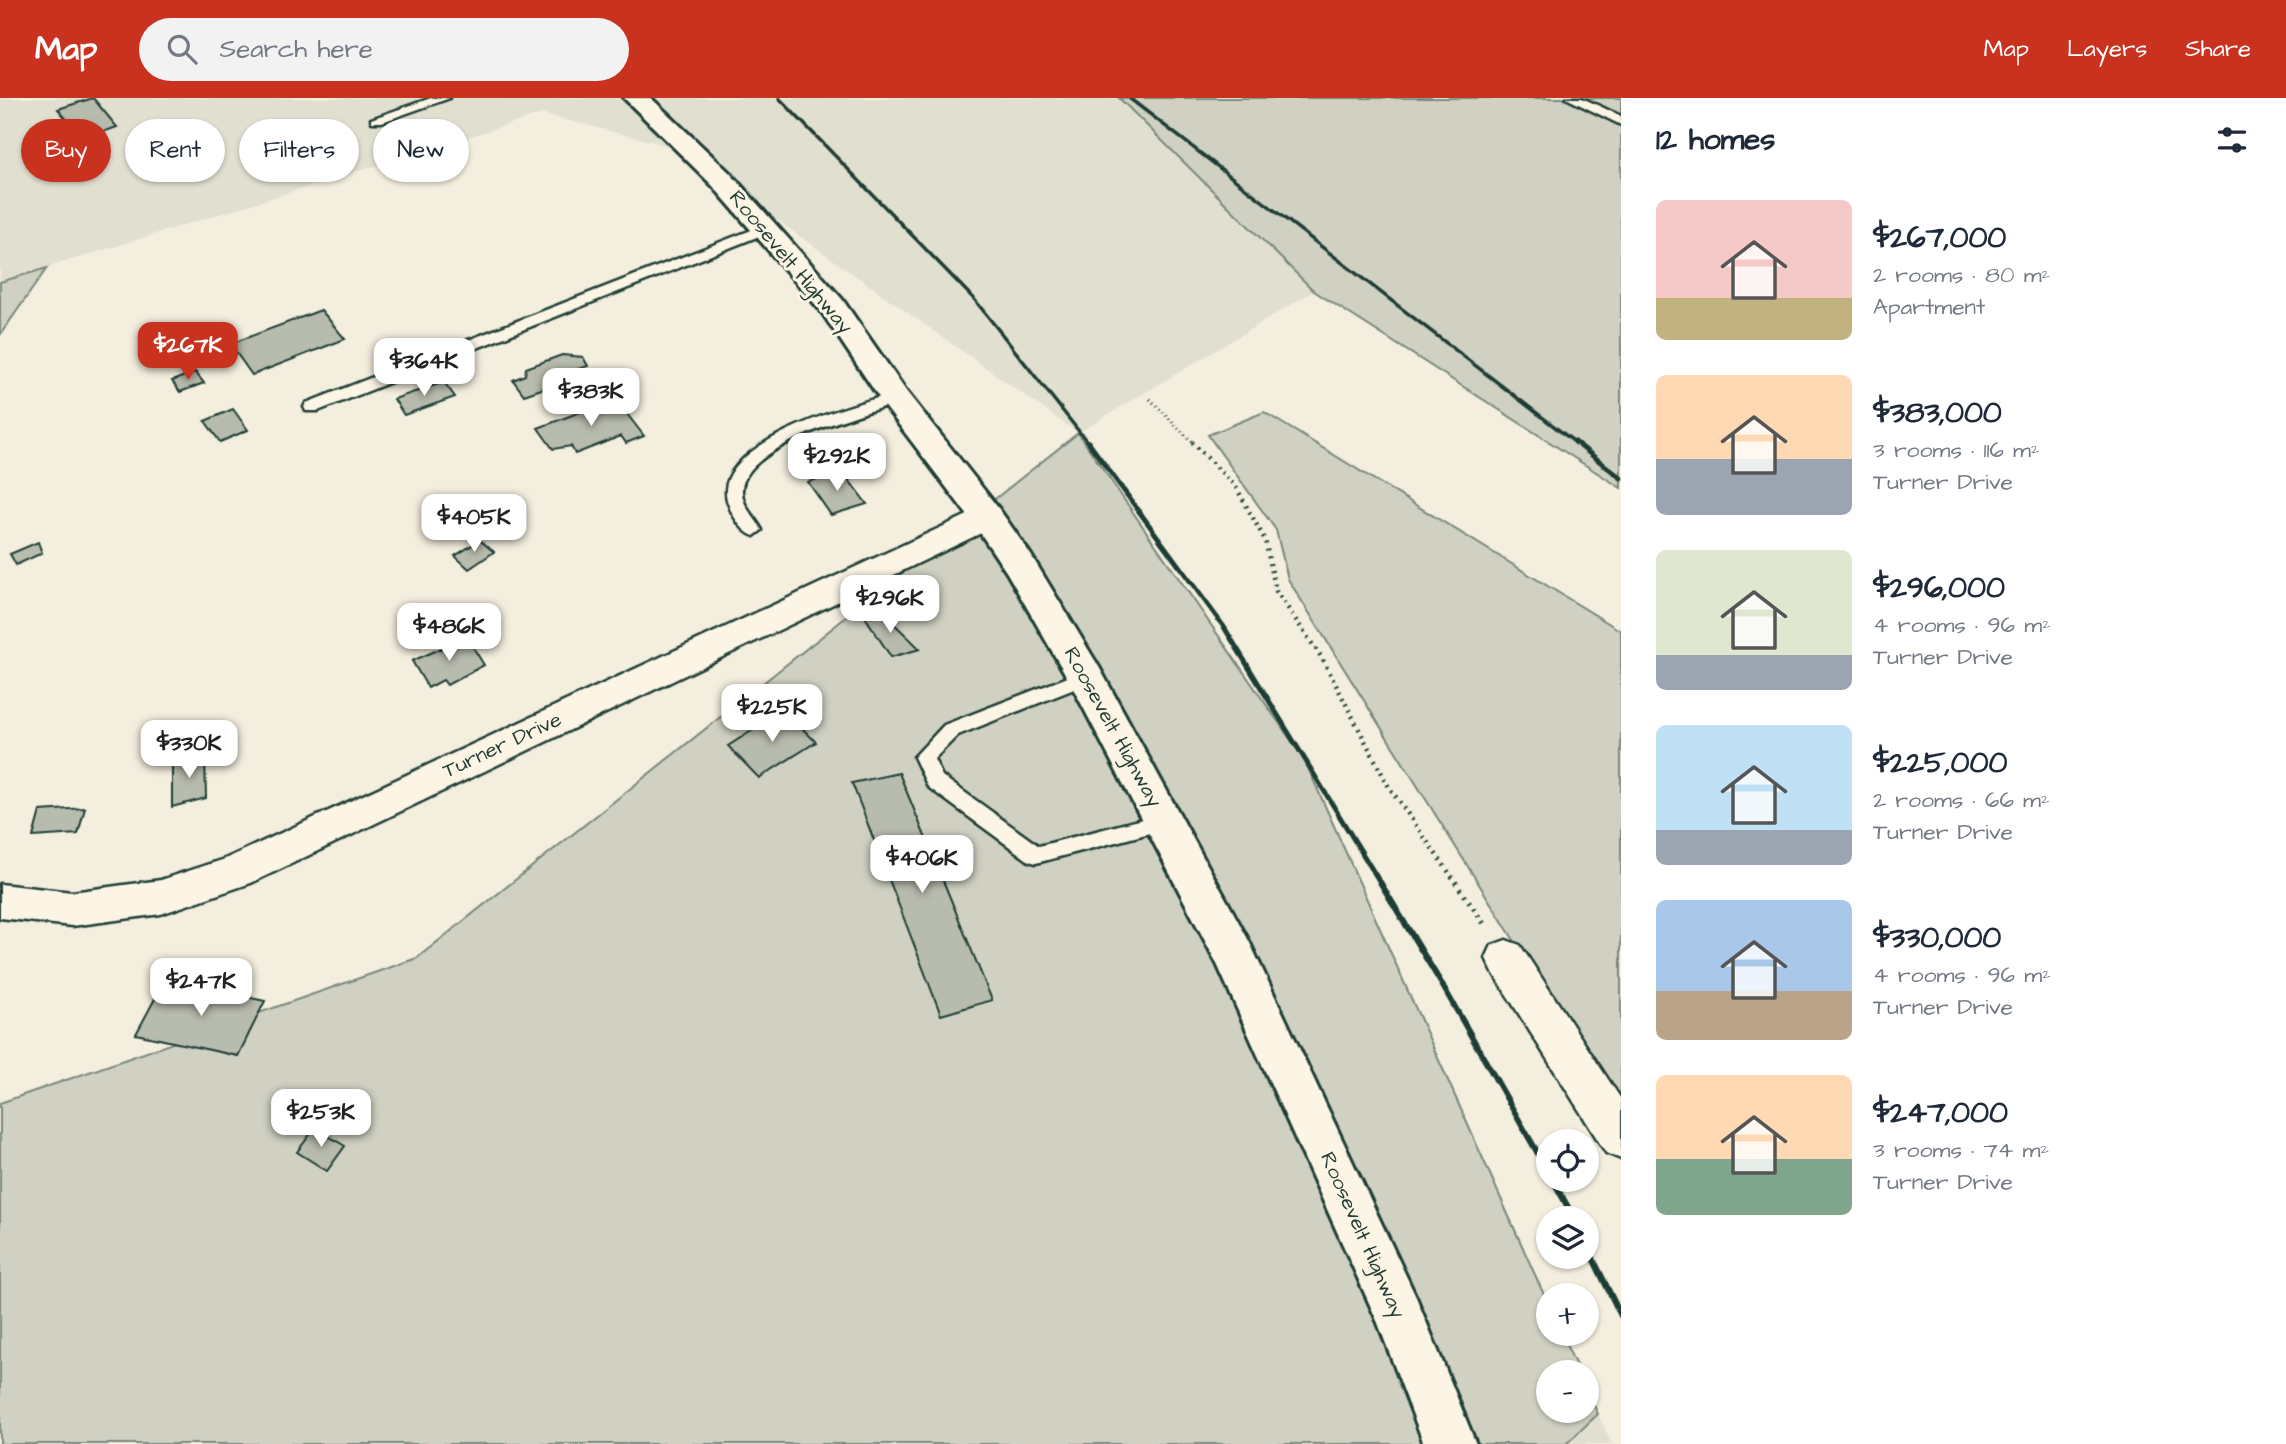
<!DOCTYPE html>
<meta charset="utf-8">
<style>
:root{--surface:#fff;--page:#f2f2f3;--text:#1f2937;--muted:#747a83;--accent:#c8321e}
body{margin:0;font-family:"Architects Daughter",sans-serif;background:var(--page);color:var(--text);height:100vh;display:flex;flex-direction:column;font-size:26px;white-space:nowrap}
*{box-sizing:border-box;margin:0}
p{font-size:23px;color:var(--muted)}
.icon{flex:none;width:38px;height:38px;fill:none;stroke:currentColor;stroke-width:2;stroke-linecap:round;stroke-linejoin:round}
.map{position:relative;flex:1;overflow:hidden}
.panel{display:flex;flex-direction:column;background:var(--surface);width:665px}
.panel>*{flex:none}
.guide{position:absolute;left:21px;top:21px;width:665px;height:63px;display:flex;gap:14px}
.tools{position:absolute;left:1536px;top:1031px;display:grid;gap:14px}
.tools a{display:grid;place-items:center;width:63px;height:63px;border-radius:50%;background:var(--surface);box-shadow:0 2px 5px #0004;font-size:35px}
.price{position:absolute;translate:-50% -60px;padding:0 16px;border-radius:14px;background:#fff;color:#222;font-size:23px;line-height:46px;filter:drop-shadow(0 2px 4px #0008)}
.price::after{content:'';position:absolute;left:50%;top:42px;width:21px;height:16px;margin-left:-10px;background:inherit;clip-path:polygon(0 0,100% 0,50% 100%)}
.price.selected{background:var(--accent);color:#fff}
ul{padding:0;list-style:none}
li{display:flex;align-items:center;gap:21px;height:175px;padding:0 35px}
li span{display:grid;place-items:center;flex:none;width:196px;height:140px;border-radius:10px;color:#555}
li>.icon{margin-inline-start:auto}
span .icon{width:84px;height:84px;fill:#fffc;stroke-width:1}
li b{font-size:30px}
h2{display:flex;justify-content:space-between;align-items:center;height:84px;padding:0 35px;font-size:30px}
.tag{padding:0 24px;border-radius:32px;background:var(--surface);box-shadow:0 2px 5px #0004;font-size:24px;line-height:63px}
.tag.selected{background:var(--accent);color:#fff}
header{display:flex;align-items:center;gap:42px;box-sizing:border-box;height:98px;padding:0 35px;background:var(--accent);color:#fff}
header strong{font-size:33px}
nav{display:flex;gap:38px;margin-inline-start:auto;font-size:24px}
.search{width:490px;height:63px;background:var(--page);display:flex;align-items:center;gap:18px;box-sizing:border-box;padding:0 24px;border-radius:38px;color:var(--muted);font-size:26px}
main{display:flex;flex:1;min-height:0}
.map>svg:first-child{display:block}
.built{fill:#e1dfd0}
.green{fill:#d0d1c2;stroke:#78877b;stroke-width:2}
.building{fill:#b8bcae;stroke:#1f3d34;stroke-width:2}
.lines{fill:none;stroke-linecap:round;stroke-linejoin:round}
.service-casing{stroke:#1f3d34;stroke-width:5}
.minor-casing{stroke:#1f3d34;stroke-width:5}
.primary-casing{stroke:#1f3d34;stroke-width:6}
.path-far2{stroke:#1f3d34;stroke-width:3.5;stroke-dasharray:1 3.5;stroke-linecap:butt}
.path-far1{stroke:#1f3d34;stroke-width:4.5;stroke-dasharray:2 5;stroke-linecap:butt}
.path{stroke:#1f3d34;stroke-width:5;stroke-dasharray:2 6;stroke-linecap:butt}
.service{fill:#fcf5e5;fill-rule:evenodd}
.minor{fill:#fcf5e5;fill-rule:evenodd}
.primary{fill:#fcf5e5;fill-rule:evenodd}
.rail-far2{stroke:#1f3d34;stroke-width:3.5}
.rail-far1{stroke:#1f3d34;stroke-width:5}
.rail{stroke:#1f3d34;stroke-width:6}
.labels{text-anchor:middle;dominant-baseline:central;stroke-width:6;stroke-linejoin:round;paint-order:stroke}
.street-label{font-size:21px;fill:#1f3d34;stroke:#fcf5e5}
</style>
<header>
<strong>Map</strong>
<div class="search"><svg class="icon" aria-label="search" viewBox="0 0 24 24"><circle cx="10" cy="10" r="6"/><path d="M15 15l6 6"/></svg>Search here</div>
<nav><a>Map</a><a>Layers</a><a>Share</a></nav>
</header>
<main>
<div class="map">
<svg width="1621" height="1346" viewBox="0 0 1621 1346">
<rect width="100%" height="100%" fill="#f3eede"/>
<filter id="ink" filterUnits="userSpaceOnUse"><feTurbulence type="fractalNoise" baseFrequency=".0143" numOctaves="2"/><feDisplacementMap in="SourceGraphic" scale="14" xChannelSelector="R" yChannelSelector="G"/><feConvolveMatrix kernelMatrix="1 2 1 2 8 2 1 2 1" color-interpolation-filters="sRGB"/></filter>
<g filter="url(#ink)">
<g class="built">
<polygon points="0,0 1119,0 1314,193 1078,335 674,49 542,16 0,184"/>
<polygon points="1598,1316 1612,1346 1566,1346"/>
</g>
<g class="green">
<polygon points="1119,0 1621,0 1621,390 1314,193"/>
<polygon points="47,170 0,237 0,184"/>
<polygon points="1264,314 1621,533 1621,1000 1512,839 1288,481 1276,432 1208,337"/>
<polygon points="1078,335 1304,661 1549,1208 1549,1236 1561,1236 1579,1274 1549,1274 1549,1312 1587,1312 1587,1293 1598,1316 1566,1346 0,1346 0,1005 417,860"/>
</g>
<g class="building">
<polygon points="93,0 117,29 83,41 58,11"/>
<polygon points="321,212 345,241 252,277 230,246"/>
<polygon points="562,257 583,259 588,268 578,271 582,277 524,297 513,282 525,277 526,270"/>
<polygon points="195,274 204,285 180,294 172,283"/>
<polygon points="444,284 455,299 404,317 394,301"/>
<polygon points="617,303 644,338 626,345 621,338 575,356 571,348 553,351 538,330 601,306 604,308"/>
<polygon points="233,311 248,332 220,344 205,323"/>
<polygon points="842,373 867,406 831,417 808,384"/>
<polygon points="480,442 494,454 469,471 455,458"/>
<polygon points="38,444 42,455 16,467 10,456"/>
<polygon points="880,512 920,551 891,559 864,517"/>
<polygon points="467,539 484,567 447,587 443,582 428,590 412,563"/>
<polygon points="784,612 816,644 759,680 728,648"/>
<polygon points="205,657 206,700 172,709 172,663"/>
<polygon points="899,675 992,902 941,917 852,685"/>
<polygon points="85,710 78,736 33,739 40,713"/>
<polygon points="165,882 265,903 238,958 136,936"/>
<polygon points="315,1030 345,1048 327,1073 297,1054"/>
</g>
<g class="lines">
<defs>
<g id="service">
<polygon points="431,0 450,0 382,24 372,24 371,21"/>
<polygon points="1566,0 1582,0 1621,18 1621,27"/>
<polygon points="767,126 772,127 772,133 318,313 306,313 304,309 306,305"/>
<path d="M895,295L903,300L900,304C865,315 740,348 742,394C743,410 755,419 762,432L754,438C742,434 732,417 728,405C707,346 855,306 895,295Z"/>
<polygon points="1086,572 1092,574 1095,579 1092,584 958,637 934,661 942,678 1039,748 1165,715 1172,717 1175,723 1172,729 1165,731 1036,765 1029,763 928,689 914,659 944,627"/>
</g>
<g id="minor">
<polygon points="987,408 998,411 1003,419 998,427 251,785 161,816 72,828 0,820 0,786 72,794 161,782 225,761"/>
<polygon points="1506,842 1520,847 1621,1001 1621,1061 1606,1055 1492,873 1486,860 1492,847"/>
</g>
<polygon id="primary" points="624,0 651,0 730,75 842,201 906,293 999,411 1031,457 1099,569 1249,843 1416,1199 1476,1346 1424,1346 1378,1225 1217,866 1071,586 1007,475 975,427 884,307 821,213 712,87"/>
</defs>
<use href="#service" class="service-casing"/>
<use href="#minor" class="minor-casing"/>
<use href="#primary" class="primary-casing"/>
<polyline class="path-far2" points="1150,301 1194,346"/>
<polyline class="path-far1" points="1192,344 1236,389 1265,442 1276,493 1322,560 1389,689 1457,786"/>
<polyline class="path" points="1455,784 1487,830"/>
<use href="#service" class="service"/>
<use href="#minor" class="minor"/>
<use href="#primary" class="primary"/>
<g class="rail-far2">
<polyline points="779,0 974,201 1089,346"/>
<polyline points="1129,0 1577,346"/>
</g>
<g class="rail-far1">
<polyline points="1088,344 1224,529 1381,786"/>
<polyline points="1575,344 1621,380"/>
</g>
<g class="rail">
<polyline points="1380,784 1444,890 1549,1075"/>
<polyline points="1553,1082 1574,1120"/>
<polyline points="1587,1148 1621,1218"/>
</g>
</g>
</g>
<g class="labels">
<g class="street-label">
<text transform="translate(791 164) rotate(50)">Roosevelt Highway</text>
<text transform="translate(1113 629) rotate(61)">Roosevelt Highway</text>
<text transform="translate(502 647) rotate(-25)">Turner Drive</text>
<text transform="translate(1363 1137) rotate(66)">Roosevelt Highway</text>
</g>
</g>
</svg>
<div class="tools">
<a><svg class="icon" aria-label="locate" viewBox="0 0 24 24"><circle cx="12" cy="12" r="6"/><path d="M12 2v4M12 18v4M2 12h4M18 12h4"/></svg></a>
<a><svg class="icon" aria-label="layers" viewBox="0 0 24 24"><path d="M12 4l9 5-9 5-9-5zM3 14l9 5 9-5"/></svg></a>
<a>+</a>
<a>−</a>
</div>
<b class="price selected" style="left:188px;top:284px">$267K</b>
<b class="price" style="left:424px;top:300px">$364K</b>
<b class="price" style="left:591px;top:330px">$383K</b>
<b class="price" style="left:837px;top:395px">$292K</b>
<b class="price" style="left:474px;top:456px">$405K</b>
<b class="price" style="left:890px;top:537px">$296K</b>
<b class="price" style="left:449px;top:565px">$486K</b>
<b class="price" style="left:772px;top:646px">$225K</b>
<b class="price" style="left:189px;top:682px">$330K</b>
<b class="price" style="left:922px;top:797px">$406K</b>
<b class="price" style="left:201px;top:920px">$247K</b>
<b class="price" style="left:321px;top:1051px">$253K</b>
<div class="guide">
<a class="tag selected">Buy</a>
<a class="tag">Rent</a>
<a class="tag">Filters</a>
<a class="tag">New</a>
</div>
</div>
<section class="panel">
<h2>12 homes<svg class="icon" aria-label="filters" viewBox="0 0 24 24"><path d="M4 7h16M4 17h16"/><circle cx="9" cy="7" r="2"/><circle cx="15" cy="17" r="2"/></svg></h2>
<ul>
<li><span style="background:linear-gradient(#f6c9c9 70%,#c2b280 0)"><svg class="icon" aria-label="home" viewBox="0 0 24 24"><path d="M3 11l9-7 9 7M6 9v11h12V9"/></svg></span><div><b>$267,000</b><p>2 rooms · 80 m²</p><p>Apartment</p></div></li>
<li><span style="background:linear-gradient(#ffd9b3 60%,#9aa5b1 0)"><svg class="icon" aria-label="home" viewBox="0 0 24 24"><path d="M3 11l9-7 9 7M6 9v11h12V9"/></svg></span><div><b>$383,000</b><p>3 rooms · 116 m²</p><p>Turner Drive</p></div></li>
<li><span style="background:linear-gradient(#dfe7d0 75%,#9aa5b1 0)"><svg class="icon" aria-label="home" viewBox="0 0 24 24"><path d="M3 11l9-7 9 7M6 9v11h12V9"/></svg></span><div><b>$296,000</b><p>4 rooms · 96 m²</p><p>Turner Drive</p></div></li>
<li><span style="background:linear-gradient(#bfe0f5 75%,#9aa5b1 0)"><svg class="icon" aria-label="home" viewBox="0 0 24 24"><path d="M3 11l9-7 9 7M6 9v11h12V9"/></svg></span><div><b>$225,000</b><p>2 rooms · 66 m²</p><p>Turner Drive</p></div></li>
<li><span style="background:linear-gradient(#a9c7e8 65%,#b9a48a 0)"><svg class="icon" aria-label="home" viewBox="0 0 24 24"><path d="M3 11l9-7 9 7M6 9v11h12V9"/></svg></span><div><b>$330,000</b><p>4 rooms · 96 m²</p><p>Turner Drive</p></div></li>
<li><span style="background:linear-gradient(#ffd9b3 60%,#7fa58c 0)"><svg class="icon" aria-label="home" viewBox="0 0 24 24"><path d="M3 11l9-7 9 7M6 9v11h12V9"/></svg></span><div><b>$247,000</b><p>3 rooms · 74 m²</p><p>Turner Drive</p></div></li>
</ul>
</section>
</main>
